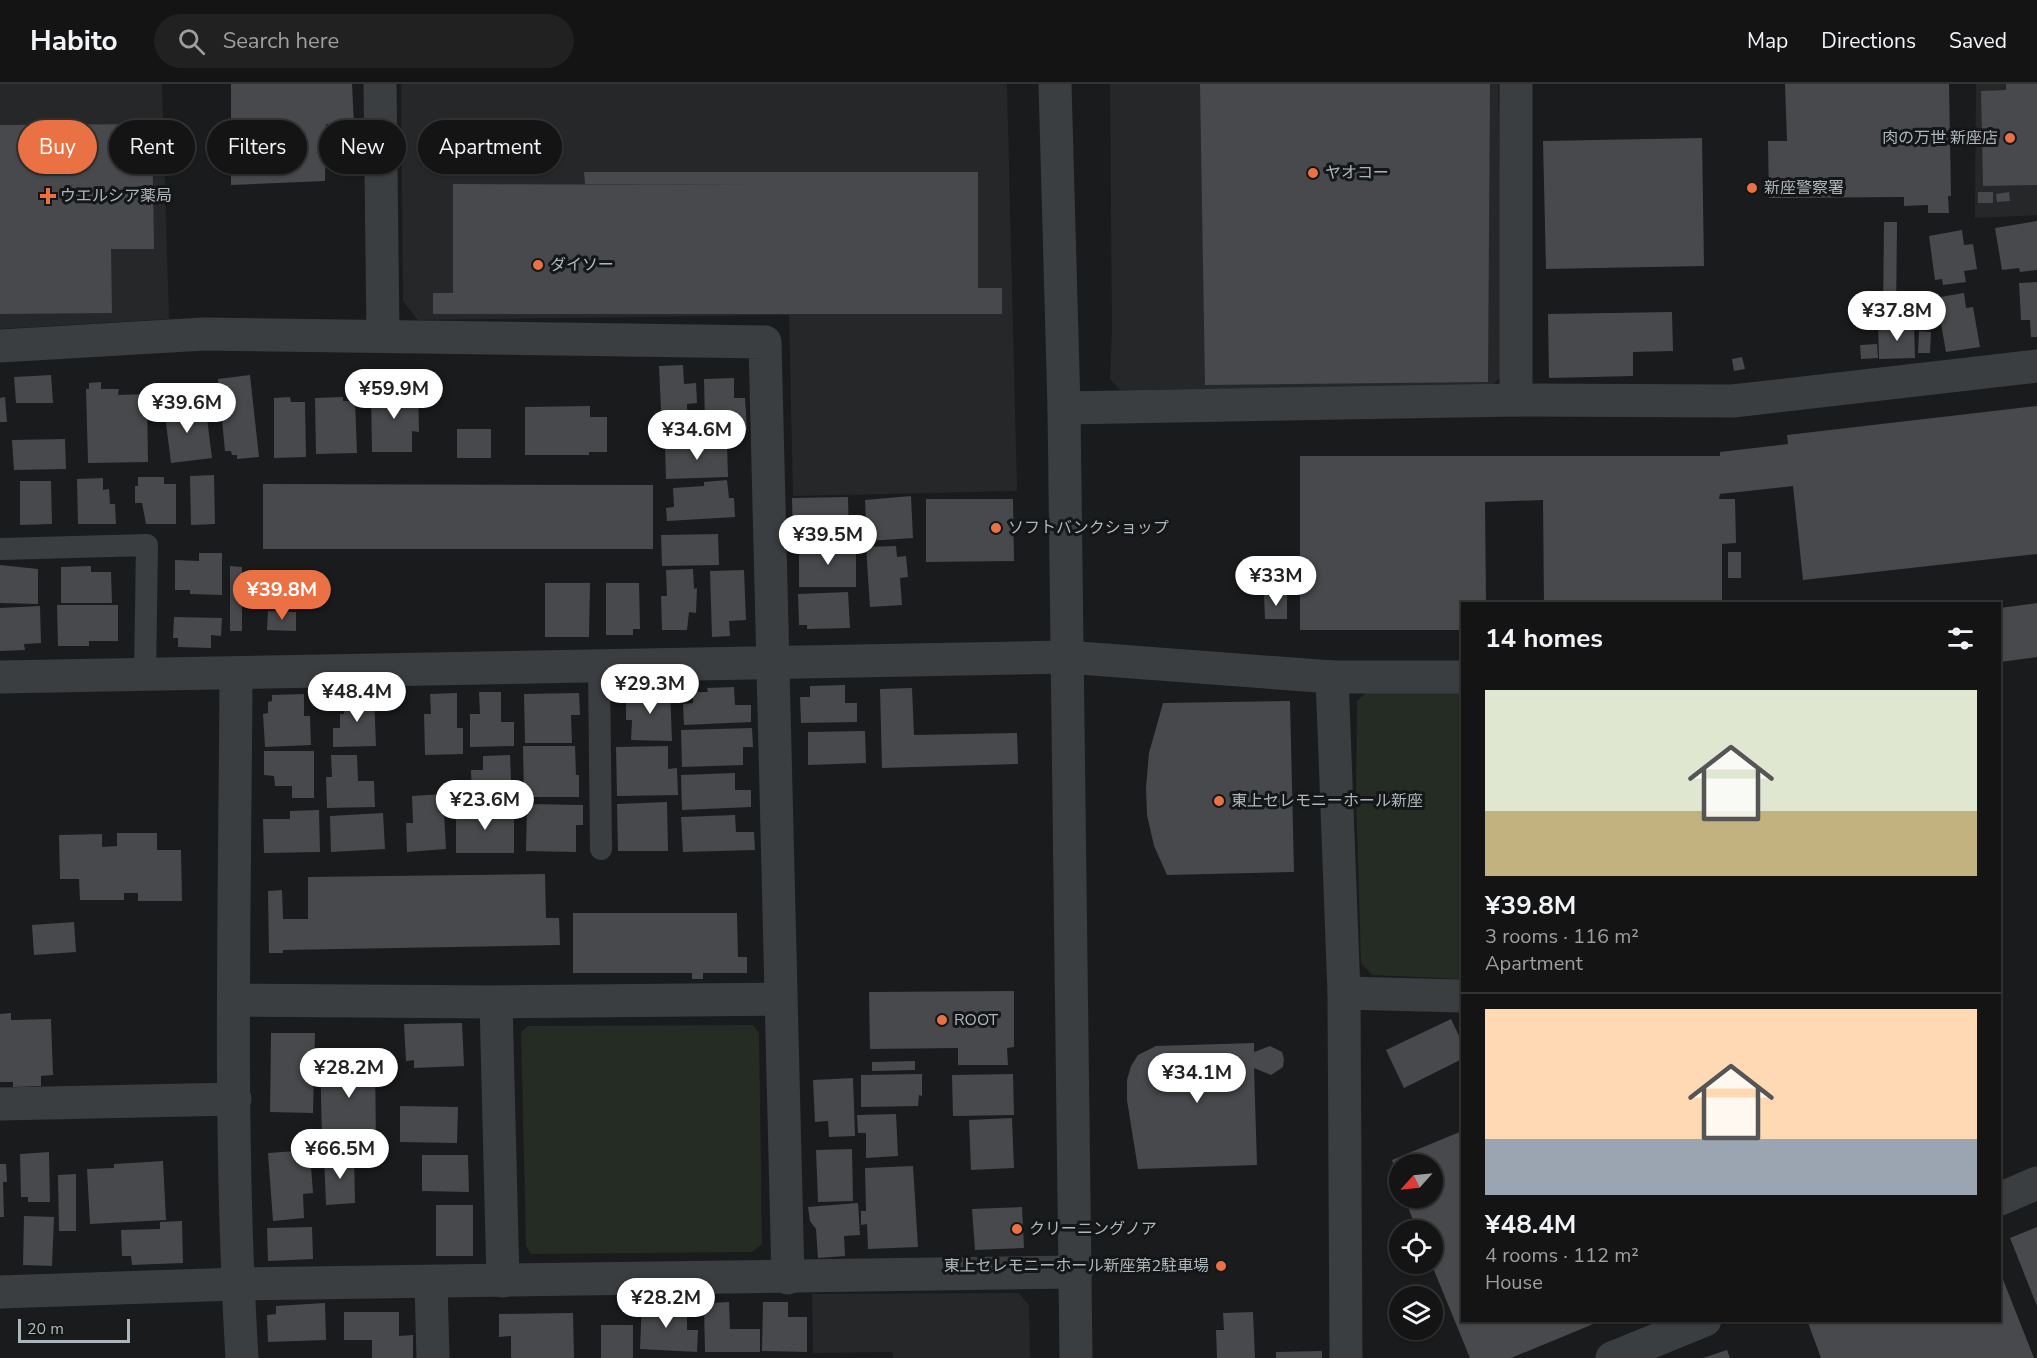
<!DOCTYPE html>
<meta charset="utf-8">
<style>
:root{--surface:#141415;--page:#212122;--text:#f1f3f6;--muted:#9d9ea0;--line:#333334;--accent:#ea7143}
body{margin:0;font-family:"Nunito Sans","Noto Sans JP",sans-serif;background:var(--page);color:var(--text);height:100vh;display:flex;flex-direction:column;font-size:22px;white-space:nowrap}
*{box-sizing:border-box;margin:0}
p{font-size:20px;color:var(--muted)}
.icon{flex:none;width:33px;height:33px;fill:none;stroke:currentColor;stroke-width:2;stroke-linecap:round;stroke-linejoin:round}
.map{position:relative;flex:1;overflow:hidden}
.drawer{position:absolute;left:1461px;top:518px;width:540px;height:720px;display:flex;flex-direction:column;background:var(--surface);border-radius:0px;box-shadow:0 2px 4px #0004,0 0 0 2px var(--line)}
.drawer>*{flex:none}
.banner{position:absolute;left:18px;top:36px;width:570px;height:54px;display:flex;gap:12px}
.needle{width:39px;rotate:243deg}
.fabs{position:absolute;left:1389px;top:1070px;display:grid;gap:12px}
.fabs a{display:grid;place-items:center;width:54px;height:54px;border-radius:50%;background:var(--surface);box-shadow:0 2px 4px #0004,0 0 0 2px var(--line);font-size:30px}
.scale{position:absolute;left:18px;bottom:15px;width:112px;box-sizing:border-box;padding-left:6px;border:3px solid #adb7bb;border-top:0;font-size:16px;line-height:21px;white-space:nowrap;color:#adb7bb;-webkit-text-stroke:4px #151617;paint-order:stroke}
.price{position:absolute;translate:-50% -51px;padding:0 14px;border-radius:21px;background:#fff;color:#222;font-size:20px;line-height:39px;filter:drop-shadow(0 2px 3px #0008)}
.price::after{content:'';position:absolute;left:50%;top:36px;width:18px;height:14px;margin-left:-9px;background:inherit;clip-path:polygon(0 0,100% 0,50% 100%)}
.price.active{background:var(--accent);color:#fff}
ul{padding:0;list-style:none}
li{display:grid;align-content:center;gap:12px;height:318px;padding:0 24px}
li+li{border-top:2px solid var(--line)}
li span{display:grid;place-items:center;height:186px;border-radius:0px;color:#555}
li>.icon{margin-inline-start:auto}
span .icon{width:108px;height:108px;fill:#fffc;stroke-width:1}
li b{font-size:26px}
h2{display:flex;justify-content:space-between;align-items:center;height:72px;padding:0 24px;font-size:26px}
.chip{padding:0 21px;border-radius:27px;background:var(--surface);box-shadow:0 2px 4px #0004,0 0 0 2px var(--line);font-size:21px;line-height:54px}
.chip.active{background:var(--accent);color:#fff}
header{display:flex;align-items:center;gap:36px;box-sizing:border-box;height:84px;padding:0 30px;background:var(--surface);border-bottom:2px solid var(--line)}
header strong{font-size:28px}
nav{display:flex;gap:33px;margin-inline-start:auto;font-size:21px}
.search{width:420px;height:54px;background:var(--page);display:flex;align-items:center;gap:15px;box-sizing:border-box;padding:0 21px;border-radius:33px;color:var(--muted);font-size:22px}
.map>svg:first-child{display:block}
.built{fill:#262729}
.green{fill:#252c24}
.building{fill:#47494c}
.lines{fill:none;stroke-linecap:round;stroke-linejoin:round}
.service{stroke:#3b3e41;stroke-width:22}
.minor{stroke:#3b3e41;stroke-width:33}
.tertiary{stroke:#3b3e41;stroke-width:33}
.poi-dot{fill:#ea7143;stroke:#151617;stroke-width:2}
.labels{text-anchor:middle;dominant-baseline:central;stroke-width:6;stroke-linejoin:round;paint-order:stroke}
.poi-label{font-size:16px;fill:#adb7bb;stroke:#151617;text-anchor:start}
</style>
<header>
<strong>Habito</strong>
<div class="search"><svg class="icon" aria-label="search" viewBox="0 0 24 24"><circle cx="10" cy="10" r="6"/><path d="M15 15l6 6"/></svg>Search here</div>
<nav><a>Map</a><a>Directions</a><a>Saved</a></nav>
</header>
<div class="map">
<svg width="2037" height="1274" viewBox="0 0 2037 1274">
<rect width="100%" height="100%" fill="#1a1b1c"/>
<g class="built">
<polygon points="0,0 162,0 169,235 0,245"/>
<polygon points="401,0 1007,0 1017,407 793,412 789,231 418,236 403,217"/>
<polygon points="1110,0 1498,0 1504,290 1490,303 1120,306 1110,295 1112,245"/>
<polygon points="1976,0 2037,0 2037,131 1975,134"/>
<polygon points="1019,1209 1029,1221 1030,1274 893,1274 892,1268 813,1269 812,1210"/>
</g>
<g class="green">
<polygon points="1372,603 1462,603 1462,895 1372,891 1361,879 1356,711 1357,617"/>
<polygon points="753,941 759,949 762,1160 752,1168 531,1170 526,1162 521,948 528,942"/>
</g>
<g class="building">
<polygon points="231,0 352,0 354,41 326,40 325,97 231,101"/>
<polygon points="1200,0 1490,0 1488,298 1205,301"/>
<polygon points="1785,0 1949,0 1951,112 1948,112 1949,129 1928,129 1928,121 1904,122 1904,113 1769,114 1768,57 1787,57"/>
<polygon points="2006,0 2037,0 2037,101 1983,102 1981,7 2006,6"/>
<polygon points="152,40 154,165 111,165 112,229 0,230 0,41"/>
<polygon points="1702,54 1704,182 1546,185 1543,57"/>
<polygon points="584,88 978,88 978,204 1002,204 1002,230 433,230 433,209 453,209 453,100 761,101 585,100"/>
<rect x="1978" y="108" width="15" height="11"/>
<polygon points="2009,108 2010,117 1997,118 1996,110"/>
<polygon points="2037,137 2037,186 2020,188 2019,184 2002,186 1995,144"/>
<polygon points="1884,138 1897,138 1896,237 1883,237"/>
<polygon points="1962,146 1964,161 1973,160 1977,185 1964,187 1966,198 1943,201 1942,195 1935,196 1929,152"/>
<polygon points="2037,198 2037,253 2031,253 2030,236 2021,236 2019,199"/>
<polygon points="1964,209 1966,224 1973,223 1980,263 1946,268 1940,234 1943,233 1940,213"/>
<polygon points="1672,228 1673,267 1633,268 1633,292 1549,294 1548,230"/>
<polygon points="1914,240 1915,274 1879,275 1878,241"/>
<polygon points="1919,247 1931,248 1930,269 1918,269"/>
<polygon points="1877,260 1878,274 1861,275 1860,261"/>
<polygon points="1742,273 1745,285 1734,287 1732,275"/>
<polygon points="683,281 684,300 696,299 697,319 687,320 688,347 662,348 659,282"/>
<polygon points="51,291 53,319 16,319 14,293"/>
<polygon points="250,291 259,373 237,375 237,371 232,371 231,367 225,367 218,295"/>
<polygon points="734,294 734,314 745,314 747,346 723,347 724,340 705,340 704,295"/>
<polygon points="101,298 101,305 119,305 118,311 147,310 148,378 88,379 86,305 89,305 89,299"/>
<polygon points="418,305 419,348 412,347 412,368 372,368 371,306"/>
<polygon points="5,313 7,338 0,338 0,314"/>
<polygon points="290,313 291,318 305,318 306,373 274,374 274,314"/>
<polygon points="343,313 343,317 355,317 357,369 316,370 315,314"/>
<polygon points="186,320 187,329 206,326 212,374 171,379 164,323"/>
<polygon points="590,322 590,333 607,333 607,368 589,368 589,371 525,371 525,323"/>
<polygon points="2037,322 2037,470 1803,496 1793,402 1720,410 1719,415 1735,415 1736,459 1722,460 1722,519 1544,519 1543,416 1485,418 1486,519 1462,519 1462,546 1300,546 1300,372 1720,372 1720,368 1788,360 1787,351"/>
<rect x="457" y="345" width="34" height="29"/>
<polygon points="65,355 66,385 14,386 12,356"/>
<polygon points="727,359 728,393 666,395 665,362"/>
<polygon points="214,391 215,440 191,441 190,392"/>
<polygon points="138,393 164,393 164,400 176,400 176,440 146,440 142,419 135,419 135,402 138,402"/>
<polygon points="103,394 103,406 109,405 110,420 115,420 116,440 78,440 77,395"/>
<polygon points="727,396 729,414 734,414 735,433 667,437 666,424 674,423 673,404 704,402 704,398"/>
<polygon points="20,397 51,397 52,440 20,441"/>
<polygon points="263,400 653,401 653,465 263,465"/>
<polygon points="911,412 913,454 867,457 865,416"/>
<polygon points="848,413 849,455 793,456 792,414"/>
<polygon points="926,415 1013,415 1014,477 926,478"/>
<polygon points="718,450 719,481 662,482 661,451"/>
<rect x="799" y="460" width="57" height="43"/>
<polygon points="896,462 897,473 906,472 908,493 900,494 902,521 870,523 866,463"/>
<rect x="1728" y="468" width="13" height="26"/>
<polygon points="199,469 222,469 222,511 190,510 190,506 175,506 175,476 199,477"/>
<polygon points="0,481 38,485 38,520 0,519"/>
<polygon points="91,482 91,488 111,488 112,519 61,519 61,483"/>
<polygon points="230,482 242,483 242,547 230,547"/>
<polygon points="693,485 694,505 697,504 696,529 689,528 687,546 662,546 661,512 667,512 666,486"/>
<polygon points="744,486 746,536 729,537 730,552 712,553 710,487"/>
<polygon points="545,499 590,499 589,553 545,553"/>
<polygon points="606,499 639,499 640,545 633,545 633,551 606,551"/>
<polygon points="848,508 850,544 807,545 807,541 799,541 798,510"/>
<polygon points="269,509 289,509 289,521 268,520"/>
<polygon points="1264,511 1287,511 1287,535 1265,535"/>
<polygon points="2037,519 2037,573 2000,578 2000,524"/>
<polygon points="57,521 118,521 118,557 89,557 89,562 58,562"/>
<polygon points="40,522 41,559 24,560 25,566 0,567 0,524"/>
<polygon points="268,527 296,528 296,547 267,546"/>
<polygon points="174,533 222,534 221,552 211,551 211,564 178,563 178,554 173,554"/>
<polygon points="845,601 845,619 857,619 857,638 801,639 800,613 810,613 810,602"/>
<polygon points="734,603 735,621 751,621 751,638 684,641 683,620 693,619 693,608 708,608 707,604"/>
<polygon points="912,604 914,651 1017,649 1018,680 882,684 880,605"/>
<polygon points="670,605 672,657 631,656 632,636 626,636 626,610 637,611 637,606"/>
<polygon points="479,608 501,608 501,638 514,638 514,662 470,663 470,630 480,630"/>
<polygon points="457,609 457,644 463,644 463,670 425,671 424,630 431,630 430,610"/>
<polygon points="579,609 580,631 571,631 572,659 525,659 524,610"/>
<polygon points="304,610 304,632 310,632 311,661 265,663 263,630 268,629 268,618 272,617 272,611"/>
<polygon points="374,611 376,662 333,663 333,644 340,644 340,630 344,630 344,612"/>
<polygon points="1290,617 1294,788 1167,791 1154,762 1147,731 1146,704 1149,669 1163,619"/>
<polygon points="752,644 753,663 743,663 743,681 682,683 681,646"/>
<polygon points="865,647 866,679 808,681 808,648"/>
<polygon points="523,662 575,662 576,691 579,691 579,713 524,713"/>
<polygon points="668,662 668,685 677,684 678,711 617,712 616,663"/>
<polygon points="264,667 314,667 314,714 292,714 292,702 275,702 274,692 264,691"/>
<polygon points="331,671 357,671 358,697 374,697 375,723 327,724 326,693 332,693"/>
<polygon points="510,671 512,720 472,721 471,686 483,686 483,672"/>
<polygon points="735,689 735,706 751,706 751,723 682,726 681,691"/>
<polygon points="443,710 446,765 407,768 406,739 413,739 412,712"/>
<polygon points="667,718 668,767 618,767 617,720"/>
<polygon points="527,720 583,721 583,741 576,741 576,768 526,767"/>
<polygon points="319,726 320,768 264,769 263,735 290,735 290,727"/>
<rect x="456" y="726" width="58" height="43"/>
<polygon points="383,729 385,765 331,768 330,732"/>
<polygon points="735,731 736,748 754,748 755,766 683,768 681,733"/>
<polygon points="117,749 157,749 157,766 181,766 182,817 138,817 138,809 124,809 124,816 80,816 79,795 60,795 59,751 102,750 102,763 117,762"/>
<polygon points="545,790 546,834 559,834 560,861 283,866 283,869 269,869 268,807 282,806 283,835 308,835 308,793"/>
<polygon points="573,829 737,829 738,873 747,873 747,889 703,889 703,895 692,895 692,889 573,889"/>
<polygon points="74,838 76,868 34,871 32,841"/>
<polygon points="1014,907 1014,963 1007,964 1008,981 958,981 958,964 870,965 869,908"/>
<polygon points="11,929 11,936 51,935 53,991 41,992 41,1002 13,1003 13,998 0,998 0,930"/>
<polygon points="1451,935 1462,958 1462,975 1404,1004 1386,966"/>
<polygon points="462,939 464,982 414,984 414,976 406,977 404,940"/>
<polygon points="271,949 315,949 313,1029 270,1028"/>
<polygon points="1254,959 1254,968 1270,962 1282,968 1284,975 1283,983 1271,991 1254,984 1257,1081 1138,1085 1127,1016 1127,996 1131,982 1138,971 1156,962"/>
<polygon points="375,965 376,1067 339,1068 339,1057 322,1057 320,966"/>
<polygon points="915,977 915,986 872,987 872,978"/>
<polygon points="922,990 922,1012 919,1011 918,1022 861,1023 861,991"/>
<polygon points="1013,990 1014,1031 953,1032 952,991"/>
<polygon points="853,994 855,1052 829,1053 828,1037 815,1038 813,996"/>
<polygon points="400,1022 458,1023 457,1059 400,1058"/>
<polygon points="896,1030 898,1072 866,1074 866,1049 858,1049 857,1031"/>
<polygon points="1012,1034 1014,1084 971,1086 969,1036"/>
<polygon points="1462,1047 1462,1236 1603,1236 1511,1274 1470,1274 1431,1179 1432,1146 1417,1146 1404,1113 1432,1113 1432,1080 1400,1080 1399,1097 1392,1076"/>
<polygon points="852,1065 853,1117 818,1118 816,1066"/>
<polygon points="296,1067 296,1070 310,1069 313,1109 303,1110 304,1134 273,1137 268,1069"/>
<polygon points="49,1068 50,1118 28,1118 28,1113 21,1113 20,1070"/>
<polygon points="422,1071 468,1071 469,1108 422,1107"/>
<polygon points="324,1072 354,1072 355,1119 326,1121"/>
<polygon points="163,1077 166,1136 90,1140 87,1085 114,1084 114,1080"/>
<polygon points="0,1080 6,1080 7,1098 3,1098 4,1133 0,1133"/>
<polygon points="913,1082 918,1163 868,1165 867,1140 861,1141 861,1127 866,1127 865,1084"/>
<polygon points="76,1090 76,1147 59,1147 58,1091"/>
<polygon points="858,1119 860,1151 844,1152 845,1172 818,1174 816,1145 810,1137 808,1123"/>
<rect x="436" y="1121" width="37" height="51"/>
<polygon points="1022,1123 1024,1164 975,1166 972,1125"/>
<polygon points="24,1132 54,1133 52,1182 23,1181"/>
<polygon points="182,1137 183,1179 132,1181 131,1172 122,1172 121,1146 160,1145 160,1138"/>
<polygon points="312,1143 313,1175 268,1177 267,1144"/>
<polygon points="2037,1143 2037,1222 2010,1154"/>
<polygon points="2000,1188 2034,1274 1821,1274 1807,1236 2000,1236"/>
<polygon points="729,1218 730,1245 760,1245 760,1268 705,1268 704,1224 709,1224 709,1219"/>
<polygon points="763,1218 788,1218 788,1233 807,1233 807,1268 762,1267"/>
<polygon points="325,1219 326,1256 268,1258 267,1231 276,1230 276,1222"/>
<polygon points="642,1219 679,1220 678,1231 687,1231 687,1246 698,1246 697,1268 640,1265"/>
<polygon points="344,1228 399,1228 399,1252 413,1251 413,1274 372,1274 372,1256 344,1256"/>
<polygon points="1253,1228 1255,1274 1217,1274 1216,1246 1224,1246 1223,1229"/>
<polygon points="573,1229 574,1274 511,1274 511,1252 499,1253 499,1230"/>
<rect x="601" y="1241" width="32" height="33"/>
<polygon points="1727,1266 1730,1274 1703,1274"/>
<polygon points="1322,1267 1322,1274 1276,1274 1276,1268"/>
</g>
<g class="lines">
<g class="service">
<polyline points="0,465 147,461 145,591"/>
<polyline points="599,583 601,765"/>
</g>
<g class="minor">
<polyline points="380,0 383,252"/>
<polyline points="1516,0 1516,316"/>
<polyline points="0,262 204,250 765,258 788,1194"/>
<polyline points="1064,324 1516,316 1733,317 2037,282"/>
<path d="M236,590C235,817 228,1046 242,1274"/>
<polyline points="1332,593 1462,593"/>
<polyline points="1344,909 1462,912"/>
<polyline points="234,916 496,918 780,915"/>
<polyline points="496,918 503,1197"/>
<polyline points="0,1020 235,1015"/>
<polyline points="2000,1115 2037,1099"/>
<polyline points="431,1199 433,1274"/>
<polyline points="0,1208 237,1200 1076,1188"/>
<polyline points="1612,1274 1705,1236"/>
</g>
<g class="tertiary">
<polyline points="1055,0 1064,324 1076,1274"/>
<polyline points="0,593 1066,573 1332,593 1344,909 1346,1274"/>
</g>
</g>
<g class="poi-dot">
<circle cx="2010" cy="54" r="6"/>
<circle cx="1313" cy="89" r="6"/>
<circle cx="1752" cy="104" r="6"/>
<path d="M45 103h6v6h6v6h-6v6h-6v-6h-6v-6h6z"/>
<circle cx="538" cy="181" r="6"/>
<circle cx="996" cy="444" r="6"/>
<circle cx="1219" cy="717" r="6"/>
<circle cx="942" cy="936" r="6"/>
<circle cx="1017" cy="1145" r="6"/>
<circle cx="1221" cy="1182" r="6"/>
</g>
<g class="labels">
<g class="poi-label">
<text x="1998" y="54" text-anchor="end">肉の万世 新座店</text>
<text x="1325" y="89">ヤオコー</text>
<text x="1764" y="104">新座警察署</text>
<text x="60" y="112">ウエルシア薬局</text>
<text x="550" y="181">ダイソー</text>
<text x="1008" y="444">ソフトバンクショップ</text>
<text x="1231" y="717">東上セレモニーホール新座</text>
<text x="954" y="936">ROOT</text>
<text x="1029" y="1145">クリーニングノア</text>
<text x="1209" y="1182" text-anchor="end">東上セレモニーホール新座第2駐車場</text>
</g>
</g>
</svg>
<div class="fabs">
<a><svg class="needle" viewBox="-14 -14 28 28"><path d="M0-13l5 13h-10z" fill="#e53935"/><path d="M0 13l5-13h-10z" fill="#9d9ea0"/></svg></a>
<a><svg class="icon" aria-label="locate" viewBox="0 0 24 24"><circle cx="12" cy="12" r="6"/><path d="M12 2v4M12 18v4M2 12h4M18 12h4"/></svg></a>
<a><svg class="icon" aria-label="layers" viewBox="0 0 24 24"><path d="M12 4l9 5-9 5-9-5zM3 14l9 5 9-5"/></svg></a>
</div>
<div class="scale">20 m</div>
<b class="price" style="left:1897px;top:258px">¥37.8M</b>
<b class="price" style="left:394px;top:336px">¥59.9M</b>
<b class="price" style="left:187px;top:350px">¥39.6M</b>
<b class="price" style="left:697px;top:377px">¥34.6M</b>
<b class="price" style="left:828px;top:482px">¥39.5M</b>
<b class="price" style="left:1276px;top:523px">¥33M</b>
<b class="price active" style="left:282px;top:537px">¥39.8M</b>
<b class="price" style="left:650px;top:631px">¥29.3M</b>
<b class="price" style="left:357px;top:639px">¥48.4M</b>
<b class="price" style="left:485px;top:747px">¥23.6M</b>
<b class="price" style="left:349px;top:1015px">¥28.2M</b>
<b class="price" style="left:1197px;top:1020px">¥34.1M</b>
<b class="price" style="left:340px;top:1096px">¥66.5M</b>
<b class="price" style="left:666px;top:1245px">¥28.2M</b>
<div class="banner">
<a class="chip active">Buy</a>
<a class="chip">Rent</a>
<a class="chip">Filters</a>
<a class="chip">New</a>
<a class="chip">Apartment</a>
</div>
<section class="drawer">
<h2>14 homes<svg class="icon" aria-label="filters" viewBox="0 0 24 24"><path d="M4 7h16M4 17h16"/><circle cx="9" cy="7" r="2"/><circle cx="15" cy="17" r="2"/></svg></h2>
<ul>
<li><span style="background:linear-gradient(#dfe7d0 65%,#c2b280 0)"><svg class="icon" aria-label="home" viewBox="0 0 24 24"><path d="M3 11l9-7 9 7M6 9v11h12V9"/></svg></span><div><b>¥39.8M</b><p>3 rooms · 116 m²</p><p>Apartment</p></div></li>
<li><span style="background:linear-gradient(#ffd9b3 70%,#9aa5b1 0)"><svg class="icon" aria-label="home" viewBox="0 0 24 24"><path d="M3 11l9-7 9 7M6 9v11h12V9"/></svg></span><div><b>¥48.4M</b><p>4 rooms · 112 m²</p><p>House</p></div></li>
</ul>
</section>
</div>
